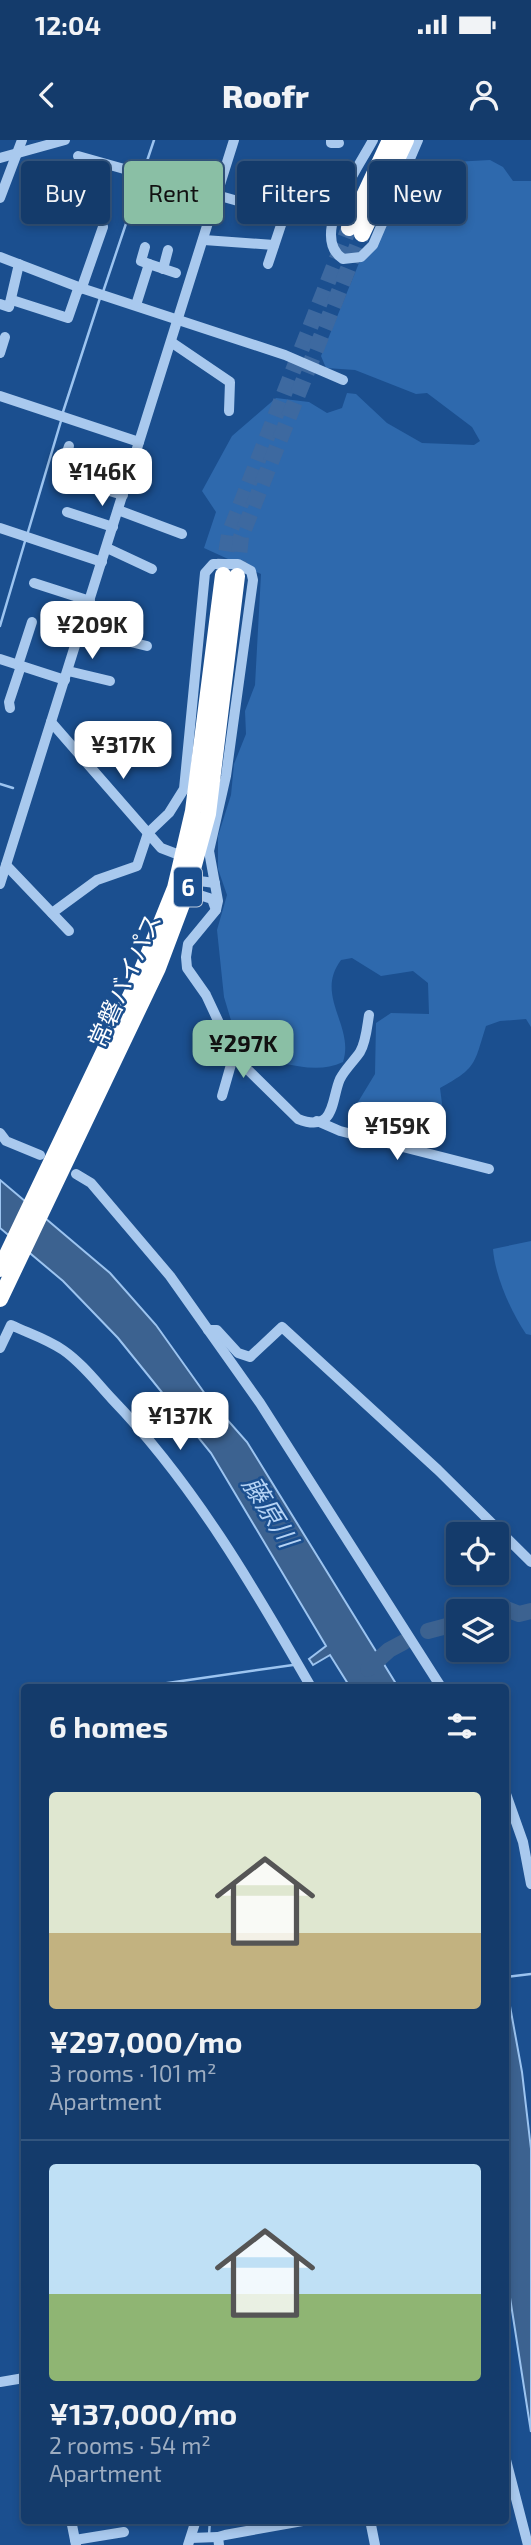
<!DOCTYPE html>
<meta charset="utf-8">
<style>
:root{--surface:#143b6b;--page:#214673;--text:#f1f3f6;--muted:#9dadc1;--line:#33557e;--accent:#8abfa5}
body{margin:0;font-family:"Exo 2","Noto Sans JP",sans-serif;background:var(--page);color:var(--text);height:100vh;display:flex;flex-direction:column;font-size:26px;white-space:nowrap}
*{box-sizing:border-box;margin:0}
p{font-size:23px;color:var(--muted)}
.icon{flex:none;width:38px;height:38px;fill:none;stroke:currentColor;stroke-width:2;stroke-linecap:round;stroke-linejoin:round}
.map{position:relative;flex:1;overflow:hidden}
.side{position:absolute;left:21px;top:1544px;width:488px;height:840px;display:flex;flex-direction:column;background:var(--surface);border-radius:7px;box-shadow:0 4px 10px #0003,0 0 0 2px var(--line)}
.side>*{flex:none}
.banner{position:absolute;left:21px;top:21px;width:490px;height:63px;display:flex;gap:14px}
.fabs{position:absolute;left:446px;top:1382px;display:grid;gap:14px}
.fabs a{display:grid;place-items:center;width:63px;height:63px;border-radius:7px;background:var(--surface);box-shadow:0 4px 10px #0003,0 0 0 2px var(--line);font-size:35px}
.price{position:absolute;translate:-50% -60px;padding:0 16px;border-radius:14px;background:#fff;color:#222;font-size:23px;line-height:46px;filter:drop-shadow(0 2px 4px #0008)}
.price::after{content:'';position:absolute;left:50%;top:42px;width:21px;height:16px;margin-left:-10px;background:inherit;clip-path:polygon(0 0,100% 0,50% 100%)}
.price.on{background:var(--accent);color:#111}
ul{padding:0;list-style:none}
li{display:grid;align-content:center;gap:14px;height:371px;padding:0 28px}
li+li{border-top:2px solid var(--line)}
li span{display:grid;place-items:center;height:217px;border-radius:7px;color:#555}
li>.icon{margin-inline-start:auto}
span .icon{width:126px;height:126px;fill:#fffc;stroke-width:1}
li b{font-size:30px}
h2{display:flex;justify-content:space-between;align-items:center;height:84px;padding:0 28px;font-size:30px}
.tag{padding:0 24px;border-radius:7px;background:var(--surface);box-shadow:0 4px 10px #0003,0 0 0 2px var(--line);font-size:24px;line-height:63px}
.tag.on{background:var(--accent);color:#111}
.status{display:flex;justify-content:space-between;align-items:center;height:49px;padding:0 35px;background:var(--surface);direction:ltr}
.status svg{height:19px;fill:currentColor}
header{display:flex;justify-content:space-between;align-items:center;height:91px;padding:0 28px;background:var(--surface);font-size:32px;font-weight:800}
.map>svg:first-child{display:block}
.green{fill:#2e69ad}
.water{fill:#3c6290;stroke:#9cc4f0;stroke-width:2}
.lines{fill:none;stroke-linecap:round;stroke-linejoin:round}
.stream{stroke:#9cc4f0;stroke-width:2.5}
.river{stroke:#3c6290;stroke-width:16}
.highway-tunnel{stroke:#3d69a0;stroke-width:16;stroke-dasharray:16 8;stroke-linecap:butt}
.minor{stroke:#a9c9ee;stroke-width:10}
.highway{stroke:#fff;stroke-width:16}
.labels{text-anchor:middle;dominant-baseline:central;stroke-width:5;stroke-linejoin:round;paint-order:stroke}
.shield{fill:#1b4f8f;stroke:#bbcadd;stroke-width:2}
.shield-label{font-size:23px;font-weight:bold;fill:#fff}
.street-label{font-size:24px;fill:#fff;stroke:#1b4f8f}
.water-label{font-size:26px;font-style:italic;fill:#b5d3f5;stroke:#1b4f8f}
</style>
<div class="status"><b>12:04</b><svg viewBox="0 0 49 12"><path d="M0 12V9h3v3zM5 12V6h3v6zM10 12V3h3v9zM15 12V0h3v12zM26 1h20v11H26zM47 4h2v5h-2z"/></svg></div>
<header><svg class="icon" aria-label="back" viewBox="0 0 24 24"><path d="M15 5l-7 7 7 7"/></svg>Roofr<svg class="icon" aria-label="person" viewBox="0 0 24 24"><circle cx="12" cy="8" r="4"/><path d="M4 21q1-7 8-7t8 7"/></svg></header>
<div class="map">
<svg width="531" height="2405" viewBox="0 0 531 2405">
<rect width="100%" height="100%" fill="#1b4f8f"/>
<g class="green">
<path d="M490,20L503,27L513,41H531V887L526,879L500,881L486,886C474,924 477,928 440,948L445,987L434,997L366,984L360,975L358,962L375,934L376,883L391,873L429,874L428,843L413,831L381,836L352,818L341,820C314,856 355,886 343,922C322,932 302,927 281,923C272,921 261,924 252,925L239,907L224,857L217,790L227,755L218,729V696L231,655L234,624L246,594L245,571L255,545L261,434L204,408L216,372L202,351L232,296L276,258L309,262L327,273L342,268L347,253L356,254L387,283L422,303L474,305L480,301L472,287L427,253L416,254L355,230L326,228L321,216L359,123L373,111L407,41L417,28L435,23Z"/>
<path d="M531,1101V1195L526,1194C511,1172 495,1136 493,1109Z"/>
</g>
<g class="water">
<polygon points="0,1040 110,1133 156,1185 208,1258 247,1302 398,1547 350,1547 330,1515 313,1525 309,1519 326,1506 211,1313 118,1198 63,1141 0,1088"/>
<polygon points="506,1844 522,1932 531,2009 531,2292 506,2132"/>
</g>
<g class="lines">
<g class="stream">
<polyline points="143,33 154,0"/>
<polyline points="103,152 141,39"/>
<polyline points="62,275 100,158"/>
<polyline points="28,392 61,281"/>
<polyline points="0,486 26,398"/>
<polyline points="0,644 13,648"/>
<polyline points="140,1547 293,1525"/>
<polyline points="506,1837 531,1834"/>
<polyline points="209,2395 210,2380"/>
</g>
<g class="river">
<polyline points="482,1472 496,1465 519,1474 531,1471"/>
<polyline points="428,1491 458,1483"/>
<polyline points="368,1529 389,1510 404,1502"/>
</g>
<g class="highway-tunnel">
<polyline points="223,435 229,394 349,88"/>
<polyline points="237,436 241,397 362,94"/>
</g>
<g class="minor">
<polyline points="331,0 331,3 339,3"/>
<path d="M373,0C359,27 308,96 343,119L361,117L373,105L418,0"/>
<polyline points="78,16 245,63"/>
<polyline points="0,18 65,0"/>
<polyline points="0,58 22,0"/>
<polyline points="204,100 274,105"/>
<polyline points="145,107 141,121 149,124"/>
<polyline points="0,117 81,148 285,215 343,240"/>
<polyline points="268,124 284,76"/>
<polyline points="163,129 168,110"/>
<polyline points="12,160 68,178 77,152 82,147 103,87"/>
<polyline points="0,164 9,167 19,124"/>
<polyline points="136,165 149,124 176,133"/>
<polyline points="171,202 230,242 229,271"/>
<polyline points="0,213 5,197"/>
<polyline points="0,256 139,302"/>
<polyline points="69,306 59,336 123,355"/>
<polyline points="118,370 182,394"/>
<polyline points="67,372 113,387"/>
<polyline points="0,388 102,422"/>
<polyline points="107,408 152,429"/>
<polyline points="34,443 90,461"/>
<polyline points="89,465 109,473"/>
<polyline points="81,490 147,506"/>
<polyline points="0,519 65,540"/>
<polyline points="18,525 32,482"/>
<polyline points="68,531 110,541"/>
<polyline points="10,568 9,562 21,526"/>
<polyline points="51,582 161,708 182,716"/>
<polyline points="6,725 69,791"/>
<polyline points="192,732 199,741 215,743"/>
<polyline points="0,744 234,0"/>
<polyline points="187,751 212,759 216,770"/>
<path d="M52,773L97,740L137,726L148,693L169,673L184,649L205,433L213,424H238L251,431L253,440L226,636L209,711L218,761L216,770L188,804L186,817L187,828L206,855L235,917L298,979C336,994 331,959 340,939C345,929 354,921 360,912C366,902 367,887 369,875"/>
<polyline points="222,956 234,914"/>
<polyline points="317,981 340,991 489,1029"/>
<polyline points="0,993 6,1001 40,1015"/>
<polyline points="76,1034 91,1043 170,1136 260,1263 441,1547"/>
<polyline points="208,1190 217,1190 238,1213 250,1217 282,1187 438,1330 531,1422"/>
<path d="M0,1208L11,1185C28,1193 47,1199 63,1210C82,1223 97,1243 112,1259C193,1343 253,1446 311,1547"/>
<polyline points="506,1654 523,1702 531,1744"/>
<polyline points="0,2242 24,2238"/>
<polyline points="506,2320 528,2405"/>
<polyline points="71,2380 76,2405"/>
<polyline points="370,2380 375,2405"/>
<polyline points="191,2398 218,2397"/>
<polyline points="75,2400 124,2392"/>
<polyline points="188,2405 196,2380"/>
<polyline points="219,2405 218,2397 225,2395 308,2380"/>
</g>
<g class="highway">
<polyline points="349,88 390,0"/>
<polyline points="362,94 406,0"/>
<polyline points="0,1129 137,842 175,748 193,671 223,435"/>
<polyline points="0,1159 158,828 187,751 208,674 237,436"/>
</g>
</g>
<g class="labels">
<rect class="shield" x="174" y="727.5" width="28" height="39" rx="5"/>
<g class="shield-label">
<text x="188" y="747">6</text>
</g>
<g class="street-label">
<text transform="translate(124 840) rotate(-66)">常磐バイパス</text>
</g>
<g class="water-label">
<text transform="translate(271 1371) rotate(58)">藤原川</text>
</g>
</g>
</svg>
<div class="fabs">
<a><svg class="icon" aria-label="locate" viewBox="0 0 24 24"><circle cx="12" cy="12" r="6"/><path d="M12 2v4M12 18v4M2 12h4M18 12h4"/></svg></a>
<a><svg class="icon" aria-label="layers" viewBox="0 0 24 24"><path d="M12 4l9 5-9 5-9-5zM3 14l9 5 9-5"/></svg></a>
</div>
<b class="price" style="left:102px;top:368px">¥146K</b>
<b class="price" style="left:92px;top:521px">¥209K</b>
<b class="price" style="left:123px;top:641px">¥317K</b>
<b class="price on" style="left:243px;top:940px">¥297K</b>
<b class="price" style="left:397px;top:1022px">¥159K</b>
<b class="price" style="left:180px;top:1312px">¥137K</b>
<div class="banner">
<a class="tag">Buy</a>
<a class="tag on">Rent</a>
<a class="tag">Filters</a>
<a class="tag">New</a>
</div>
<section class="side">
<h2>6 homes<svg class="icon" aria-label="filters" viewBox="0 0 24 24"><path d="M4 7h16M4 17h16"/><circle cx="9" cy="7" r="2"/><circle cx="15" cy="17" r="2"/></svg></h2>
<ul>
<li><span style="background:linear-gradient(#dfe7d0 65%,#c2b280 0)"><svg class="icon" aria-label="home" viewBox="0 0 24 24"><path d="M3 11l9-7 9 7M6 9v11h12V9"/></svg></span><div><b>¥297,000/mo</b><p>3 rooms · 101 m²</p><p>Apartment</p></div></li>
<li><span style="background:linear-gradient(#bfe0f5 60%,#8fb573 0)"><svg class="icon" aria-label="home" viewBox="0 0 24 24"><path d="M3 11l9-7 9 7M6 9v11h12V9"/></svg></span><div><b>¥137,000/mo</b><p>2 rooms · 54 m²</p><p>Apartment</p></div></li>
</ul>
</section>
</div>
